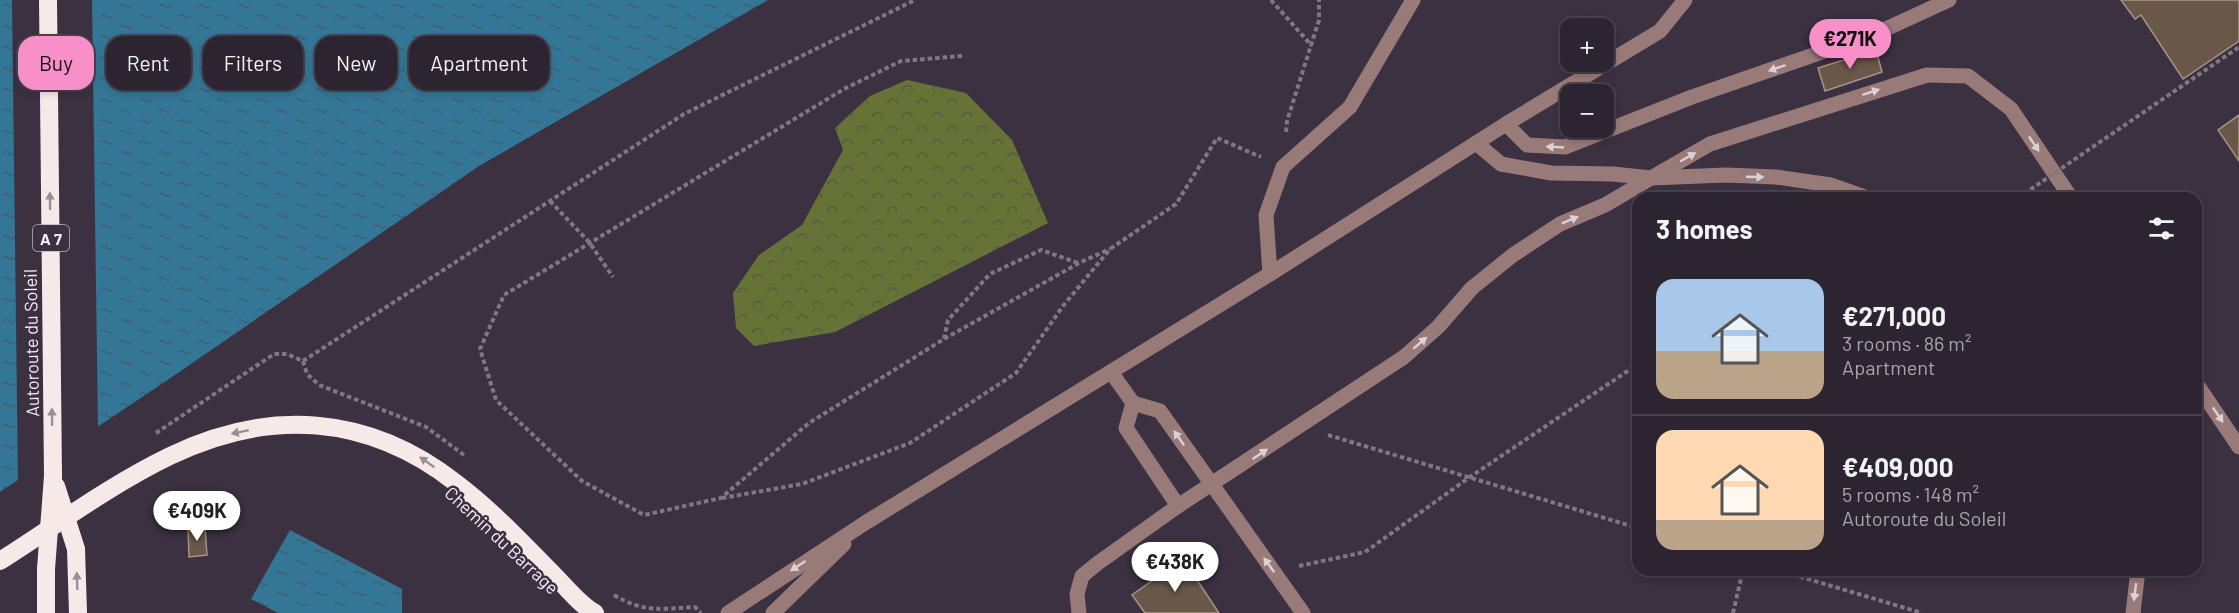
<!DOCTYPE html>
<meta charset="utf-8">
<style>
:root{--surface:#2c2531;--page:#342d39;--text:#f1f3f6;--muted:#a6a5ab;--line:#48424d;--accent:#f98fc9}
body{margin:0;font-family:Barlow,sans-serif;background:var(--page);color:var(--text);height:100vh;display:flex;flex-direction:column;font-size:22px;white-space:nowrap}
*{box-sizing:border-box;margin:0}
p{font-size:20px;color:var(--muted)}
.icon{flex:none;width:33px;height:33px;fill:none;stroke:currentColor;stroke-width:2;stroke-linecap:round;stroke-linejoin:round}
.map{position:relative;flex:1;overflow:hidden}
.details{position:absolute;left:1632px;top:192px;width:570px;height:384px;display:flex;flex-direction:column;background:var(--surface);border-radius:18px;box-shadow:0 3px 9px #0003,0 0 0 2px var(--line)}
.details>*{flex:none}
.guide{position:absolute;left:18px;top:36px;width:570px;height:54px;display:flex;gap:12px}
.fabs{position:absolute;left:1560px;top:18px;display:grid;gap:12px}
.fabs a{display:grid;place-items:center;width:54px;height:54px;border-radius:12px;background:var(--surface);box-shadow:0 3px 9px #0003,0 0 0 2px var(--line);font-size:30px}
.price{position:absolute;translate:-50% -51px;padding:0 14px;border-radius:21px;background:#fff;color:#222;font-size:20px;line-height:39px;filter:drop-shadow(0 2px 3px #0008)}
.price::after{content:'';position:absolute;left:50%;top:36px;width:18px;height:14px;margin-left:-9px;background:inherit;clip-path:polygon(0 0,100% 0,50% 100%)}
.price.current{background:var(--accent);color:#111}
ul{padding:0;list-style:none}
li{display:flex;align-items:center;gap:18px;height:150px;padding:0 24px}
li+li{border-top:2px solid var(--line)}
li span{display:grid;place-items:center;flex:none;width:168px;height:120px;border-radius:18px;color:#555}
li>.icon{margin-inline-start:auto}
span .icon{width:72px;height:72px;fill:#fffc;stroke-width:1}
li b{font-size:26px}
h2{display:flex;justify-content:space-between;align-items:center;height:72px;padding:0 24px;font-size:26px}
.tag{padding:0 21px;border-radius:18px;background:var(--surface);box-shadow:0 3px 9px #0003,0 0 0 2px var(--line);font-size:21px;line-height:54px}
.tag.current{background:var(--accent);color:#111}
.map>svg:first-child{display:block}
.forest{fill:url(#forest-crowns)}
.water{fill:url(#water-ripples)}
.pier{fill:#3b3141}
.building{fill:#69584a;stroke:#a79485;stroke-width:1.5}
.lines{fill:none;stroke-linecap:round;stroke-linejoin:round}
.path{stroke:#7f7785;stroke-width:4;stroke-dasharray:4.5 3;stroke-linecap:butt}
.minor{stroke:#987a79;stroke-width:15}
.highway{stroke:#f8e9e9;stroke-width:18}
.path-bridge{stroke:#7f7785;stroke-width:4;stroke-dasharray:4.5 3;stroke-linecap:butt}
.highway-bridge{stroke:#f8e9e9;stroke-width:18}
.oneway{fill:#ddd1d8}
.oneway2{fill:#9a8d95}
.labels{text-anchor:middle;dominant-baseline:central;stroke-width:5;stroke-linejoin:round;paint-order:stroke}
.shield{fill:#3b3141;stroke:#bcb5c1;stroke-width:1.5}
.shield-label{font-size:16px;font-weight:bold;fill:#f4eef8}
.street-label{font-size:18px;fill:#f4eef8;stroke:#3b3141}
</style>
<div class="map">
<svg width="2239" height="613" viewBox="0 0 2239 613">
<defs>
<pattern id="forest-crowns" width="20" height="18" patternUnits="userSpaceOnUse" patternTransform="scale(1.5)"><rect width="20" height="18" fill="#677237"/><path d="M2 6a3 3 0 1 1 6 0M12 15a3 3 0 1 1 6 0" fill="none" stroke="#565a41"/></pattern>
<pattern id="water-ripples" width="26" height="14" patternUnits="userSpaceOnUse" patternTransform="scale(1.5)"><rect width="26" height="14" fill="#347696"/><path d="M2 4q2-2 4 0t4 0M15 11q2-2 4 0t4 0" fill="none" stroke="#3e5e70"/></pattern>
</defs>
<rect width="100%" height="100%" fill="#3b3141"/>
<polygon class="forest" points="907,80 966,93 1012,140 1048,223 835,332 754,346 736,328 733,293 759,255 802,225 843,150 835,128 870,96"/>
<g class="water">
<polygon points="0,0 768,0 479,166 169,379 0,492"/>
<polygon points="290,530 402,589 402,613 278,613 251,599"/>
</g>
<polygon class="pier" points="12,0 92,0 98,430 18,483"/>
<g class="building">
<polygon points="2121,0 2239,0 2239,41 2183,79 2141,15 2135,19"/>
<polygon points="1876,50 1882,72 1825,91 1818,68"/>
<polygon points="2239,115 2239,161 2218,130"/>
<polygon points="205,527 207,555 189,557 188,528"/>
<polygon points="1183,559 1219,613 1145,613 1132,595"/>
</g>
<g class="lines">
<g class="path">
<polyline points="1271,0 1312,46"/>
<polyline points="962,56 901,61 844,89 504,295 480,349 496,400 582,481 644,515 721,498 809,423 944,339 1079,263 1110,249"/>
<polyline points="1286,132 1287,121 1319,20 1319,0"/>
<polyline points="550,201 589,242 613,277"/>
<polyline points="944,339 948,320 990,274 1041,250 1078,263"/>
<polyline points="303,361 684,114 915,0"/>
<polyline points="156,433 274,354 287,354 303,361 307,374 319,385 426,427 464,455"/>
<polyline points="1328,435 1638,528"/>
<polyline points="722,498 802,484 910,443 1016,373 1063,306 1110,249 1176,204 1217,138 1261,157"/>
<polyline points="1299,566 1365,552 1470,477 1638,364"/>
<polyline points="1778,570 1922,613"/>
<path d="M614,595C644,613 661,609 695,607L701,613"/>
<polyline points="1733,613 1743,570"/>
</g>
<g class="minor">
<polyline points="1506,124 1527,145 1565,147 1692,97 1877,33 1949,0"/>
<polyline points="1476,143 1501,164 1551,173 1613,174 1651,178 1710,144 1927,75 1968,76 2011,109 2071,198"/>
<polyline points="1270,274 1266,215 1283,167 1350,107 1413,0"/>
<polyline points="1111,372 1133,403"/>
<polyline points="2196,383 2239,447"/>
<polyline points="1178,506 1126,428 1133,403 1160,411 1303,613"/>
<polyline points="728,613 865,523 1270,274 1506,124 1660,31 1685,0"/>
<polyline points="773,613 844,544"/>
<polyline points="1079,613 1077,594 1082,576 1098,563 1178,506 1404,357 1438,327 1472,288 1513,255 1560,224 1605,205 1651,178 1726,175 1776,177 1831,185 1868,198"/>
<polyline points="2133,613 2138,570"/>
</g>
<g class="highway">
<polyline points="48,0 53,476"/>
<polyline points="76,549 78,613"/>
<path d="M0,561C55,526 110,485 170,456C269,408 368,414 456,483C492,510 523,544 555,576C567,588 580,605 595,613"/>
<polyline points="46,613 46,569"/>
</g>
<polyline class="path-bridge" points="2018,198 2239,47"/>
<g class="highway-bridge">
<polyline points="56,486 76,549"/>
<polyline points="46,569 53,476"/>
</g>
</g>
<defs><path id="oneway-solid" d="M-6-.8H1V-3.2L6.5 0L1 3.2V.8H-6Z" transform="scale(1.5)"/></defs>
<g class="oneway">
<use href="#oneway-solid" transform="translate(1777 68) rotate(161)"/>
<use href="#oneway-solid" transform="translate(1871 92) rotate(-18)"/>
<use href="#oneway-solid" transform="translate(2034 144) rotate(56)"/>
<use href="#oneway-solid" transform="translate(1555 147) rotate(-177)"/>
<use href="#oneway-solid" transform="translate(1688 157) rotate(-30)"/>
<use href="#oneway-solid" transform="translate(1755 177) rotate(2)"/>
<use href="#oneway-solid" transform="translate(1570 220) rotate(-23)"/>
<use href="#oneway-solid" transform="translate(1420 343) rotate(-41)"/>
<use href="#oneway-solid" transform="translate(2218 415) rotate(56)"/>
<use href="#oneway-solid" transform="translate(1179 438) rotate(-125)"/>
<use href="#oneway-solid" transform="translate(1260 454) rotate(-34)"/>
<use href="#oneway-solid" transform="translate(1269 565) rotate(-126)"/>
<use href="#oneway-solid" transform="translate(798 566) rotate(147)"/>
<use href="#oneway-solid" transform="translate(2135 592) rotate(97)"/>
</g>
<g class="oneway2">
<use href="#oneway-solid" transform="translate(50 201) rotate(-91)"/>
<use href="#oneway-solid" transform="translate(52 417) rotate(-91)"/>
<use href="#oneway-solid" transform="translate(240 432) rotate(168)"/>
<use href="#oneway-solid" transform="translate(427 462) rotate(-145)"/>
<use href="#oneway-solid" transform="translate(77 581) rotate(-92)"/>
</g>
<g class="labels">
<rect class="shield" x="33" y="225" width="36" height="26" rx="4.5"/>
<g class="shield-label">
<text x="51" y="238">A 7</text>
</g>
<g class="street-label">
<text transform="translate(31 343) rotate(-91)">Autoroute du Soleil</text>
<text transform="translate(502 540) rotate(43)">Chemin du Barrage</text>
</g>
</g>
</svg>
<div class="fabs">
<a>+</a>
<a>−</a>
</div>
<b class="price current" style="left:1850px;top:70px">€271K</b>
<b class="price" style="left:197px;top:542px">€409K</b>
<b class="price" style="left:1175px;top:593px">€438K</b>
<div class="guide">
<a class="tag current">Buy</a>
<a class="tag">Rent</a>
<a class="tag">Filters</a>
<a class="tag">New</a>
<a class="tag">Apartment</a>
</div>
<section class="details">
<h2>3 homes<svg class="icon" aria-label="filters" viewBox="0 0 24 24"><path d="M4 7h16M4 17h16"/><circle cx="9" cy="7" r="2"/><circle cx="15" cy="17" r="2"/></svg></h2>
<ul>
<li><span style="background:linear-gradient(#a9c7e8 60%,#b9a48a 0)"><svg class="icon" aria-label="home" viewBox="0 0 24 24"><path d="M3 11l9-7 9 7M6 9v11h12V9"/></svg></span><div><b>€271,000</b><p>3 rooms · 86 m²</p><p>Apartment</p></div></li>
<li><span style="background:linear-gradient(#ffd9b3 75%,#b9a48a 0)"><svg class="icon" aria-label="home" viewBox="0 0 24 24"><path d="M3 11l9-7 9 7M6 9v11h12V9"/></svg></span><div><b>€409,000</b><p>5 rooms · 148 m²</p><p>Autoroute du Soleil</p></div></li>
</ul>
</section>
</div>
